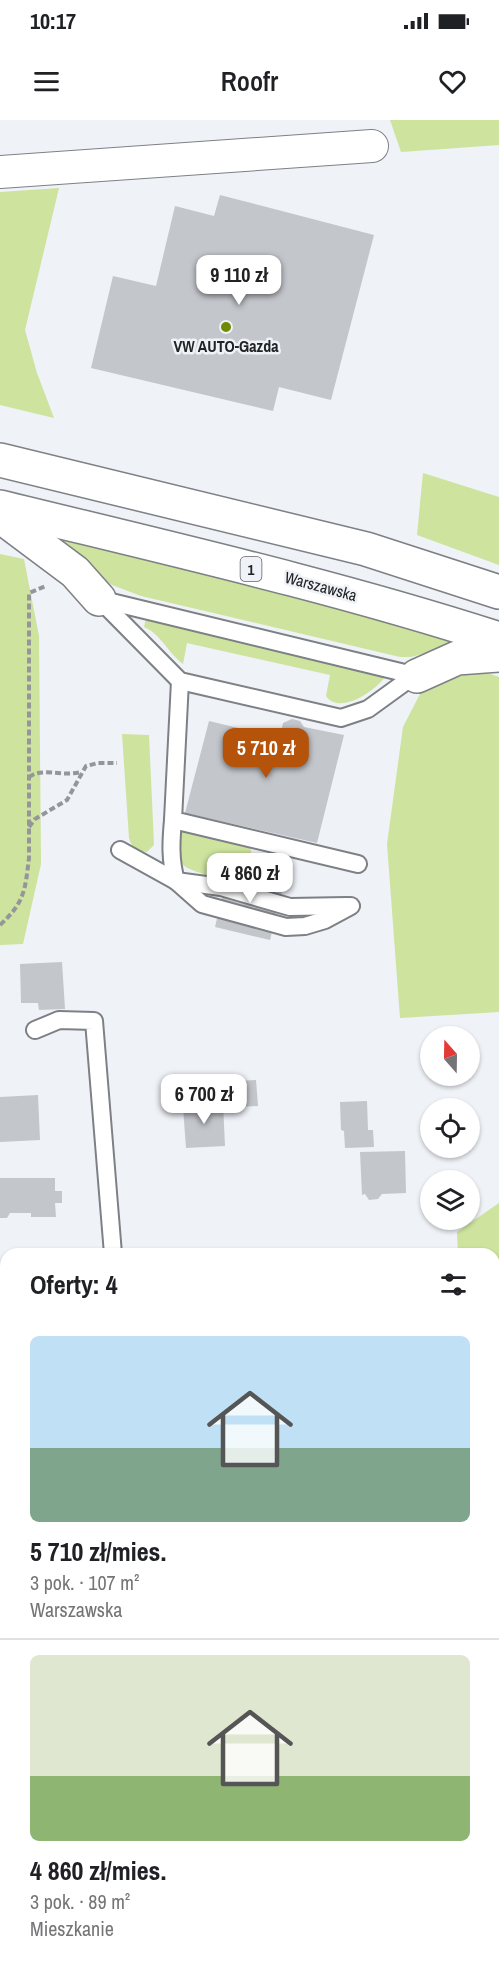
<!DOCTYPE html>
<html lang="pl">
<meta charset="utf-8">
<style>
:root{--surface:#fff;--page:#f2f2f2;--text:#202124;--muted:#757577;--line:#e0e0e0;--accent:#b45309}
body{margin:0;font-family:"Archivo Narrow",sans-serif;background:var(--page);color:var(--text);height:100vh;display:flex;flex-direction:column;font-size:22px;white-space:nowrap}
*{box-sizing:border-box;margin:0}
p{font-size:20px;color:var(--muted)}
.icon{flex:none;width:33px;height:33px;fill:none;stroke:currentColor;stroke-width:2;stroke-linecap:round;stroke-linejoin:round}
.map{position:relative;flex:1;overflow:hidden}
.side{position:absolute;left:0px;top:1128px;width:500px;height:720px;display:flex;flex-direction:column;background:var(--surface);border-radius:18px 18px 0 0;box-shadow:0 2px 4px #0004}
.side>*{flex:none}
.needle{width:39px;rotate:340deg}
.controls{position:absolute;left:420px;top:906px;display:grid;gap:12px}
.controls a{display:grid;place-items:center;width:60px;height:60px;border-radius:50%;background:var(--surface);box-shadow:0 2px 4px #0004;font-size:30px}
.price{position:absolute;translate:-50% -51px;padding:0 14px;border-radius:12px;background:#fff;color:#222;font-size:20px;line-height:39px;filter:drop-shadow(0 2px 3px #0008)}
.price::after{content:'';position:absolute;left:50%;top:36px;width:18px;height:14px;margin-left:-9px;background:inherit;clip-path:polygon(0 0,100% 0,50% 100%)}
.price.current{background:var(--accent);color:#fff}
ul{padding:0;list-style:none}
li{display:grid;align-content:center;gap:12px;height:318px;padding:0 30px}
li+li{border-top:2px solid var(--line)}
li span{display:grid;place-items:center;height:186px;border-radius:9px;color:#555}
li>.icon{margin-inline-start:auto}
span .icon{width:108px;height:108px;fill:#fffc;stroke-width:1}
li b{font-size:26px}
h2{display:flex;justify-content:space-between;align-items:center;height:72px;padding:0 30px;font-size:26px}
.status{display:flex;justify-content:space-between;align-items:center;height:42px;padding:0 30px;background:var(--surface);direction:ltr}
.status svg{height:16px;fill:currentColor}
header{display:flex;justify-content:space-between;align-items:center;height:78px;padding:0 30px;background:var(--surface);font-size:27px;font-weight:600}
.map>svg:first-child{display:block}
.green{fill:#cde39e}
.building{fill:#c3c6cb}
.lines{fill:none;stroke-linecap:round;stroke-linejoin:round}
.service-casing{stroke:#7d8084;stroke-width:20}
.minor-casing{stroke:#7d8084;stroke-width:34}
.tertiary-casing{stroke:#7d8084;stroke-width:36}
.primary-casing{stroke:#7d8084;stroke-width:36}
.path{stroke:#94969a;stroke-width:4;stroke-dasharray:6 3;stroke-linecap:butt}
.service{stroke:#fff;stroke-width:16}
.minor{stroke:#fff;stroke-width:32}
.tertiary{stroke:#fff;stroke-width:33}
.primary{stroke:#fff;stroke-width:33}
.poi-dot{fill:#6f8b04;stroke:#eff2f7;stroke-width:2}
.labels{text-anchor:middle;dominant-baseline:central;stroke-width:5;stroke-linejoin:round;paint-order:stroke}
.shield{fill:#eff2f7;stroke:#606164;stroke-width:1.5}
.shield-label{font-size:15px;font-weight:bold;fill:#222325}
.poi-label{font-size:16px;font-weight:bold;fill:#222325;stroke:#eff2f7}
.street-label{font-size:16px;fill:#222325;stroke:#eff2f7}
</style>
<div class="status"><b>10:17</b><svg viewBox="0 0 49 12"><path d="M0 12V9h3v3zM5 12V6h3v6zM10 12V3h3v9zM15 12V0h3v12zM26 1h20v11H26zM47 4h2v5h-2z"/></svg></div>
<header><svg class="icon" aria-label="menu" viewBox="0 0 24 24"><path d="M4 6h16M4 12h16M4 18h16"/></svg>Roofr<svg class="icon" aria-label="heart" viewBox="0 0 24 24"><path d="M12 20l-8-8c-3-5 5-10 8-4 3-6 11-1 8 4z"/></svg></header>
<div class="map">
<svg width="499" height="1848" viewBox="0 0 499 1848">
<rect width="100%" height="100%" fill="#eff2f7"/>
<g class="green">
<polygon points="390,0 499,0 499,25 401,32"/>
<polygon points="59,68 25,210 37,253 54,298 0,285 0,72"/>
<polygon points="423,353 499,377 499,445 417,415"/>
<polygon points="58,417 307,479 465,522 411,537 400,537 141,476 112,465 95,455 56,418"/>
<polygon points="0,434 24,439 39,516 41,744 23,824 0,825"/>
<path d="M146,498L386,555C378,570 339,596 326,576L330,555L187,523L183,544C168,533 161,514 144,507Z"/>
<polygon points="464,545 499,557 499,892 400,898 387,724 403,607 421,572"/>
<path d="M122,614L149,615L154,725L147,732C137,731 132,728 129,718Z"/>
<path d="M179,708L248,725L251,730L253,750L252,753C245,756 236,758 229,759C220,760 190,751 183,745C177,739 177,715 179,708Z"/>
<polygon points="499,1083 499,1342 494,1342 494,1134 458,1134 457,1112"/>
</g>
<g class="building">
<polygon points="220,75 374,115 331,280 279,267 273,291 91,248 113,156 156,166 175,86 214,96"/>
<polygon points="292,599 300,601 304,607 344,615 317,723 185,693 209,601 285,619 281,612 283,603"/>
<polygon points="229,749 284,762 270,820 215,807"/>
<polygon points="62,842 65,889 39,890 38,883 21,883 20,844"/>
<polygon points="256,960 258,986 238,987 237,961"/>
<polygon points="38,975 40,1020 0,1022 0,977"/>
<polygon points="211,976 211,985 223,984 225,1026 186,1028 183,987 199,986 199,977"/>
<polygon points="367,981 368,1010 373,1010 374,1027 345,1028 344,1011 341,1010 340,982"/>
<polygon points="405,1031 406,1073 382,1074 378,1079 369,1080 365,1074 362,1075 360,1032"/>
<polygon points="0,1058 55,1058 55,1071 62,1071 62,1083 55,1083 56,1097 31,1097 31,1093 10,1093 7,1098 0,1098"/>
<rect x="0" y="1192" width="6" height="59"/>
<polygon points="494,1528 499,1528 499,1579 494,1580"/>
<rect x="494" y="1676" width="5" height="35"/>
<polygon points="494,1787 499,1788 499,1827 494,1827"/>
<polygon points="213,1842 264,1842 265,1848 214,1848"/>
</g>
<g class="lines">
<defs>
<g id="service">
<polyline points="99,479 180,561 341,598 368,589 408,560 417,556"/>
<polyline points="99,479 417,556"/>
<polyline points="180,561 173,700 358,744"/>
<path d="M173,700C171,722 170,740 176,761L221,767L290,787L347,786"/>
<polyline points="120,730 176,761 202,784 286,807 305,806 325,800 351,786"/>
<polyline points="35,910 59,900 94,901 113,1134"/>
</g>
<g id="minor">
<polyline points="0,52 372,26"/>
<polyline points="494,1638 499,1638"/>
<polyline points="174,1842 175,1848"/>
</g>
<g id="tertiary">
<polyline points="0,1353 6,1353"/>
<polyline points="494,1360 499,1360"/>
</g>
<g id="primary">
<polyline points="0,340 366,429 499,472"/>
<path d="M0,387C167,428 335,466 499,519"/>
<polyline points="0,396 75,452 99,479"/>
<polyline points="417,556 457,538 499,535"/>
</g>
</defs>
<use href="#service" class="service-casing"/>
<use href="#minor" class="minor-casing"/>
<use href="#tertiary" class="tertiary-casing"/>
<use href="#primary" class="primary-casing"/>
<g class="path">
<path d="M29,657C42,647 63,657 81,652"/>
<polyline points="29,707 35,699 67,680 86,646 98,643 117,643"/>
<path d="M0,805C25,782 25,770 29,738V473L46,466"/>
</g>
<use href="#service" class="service"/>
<use href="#minor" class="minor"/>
<use href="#tertiary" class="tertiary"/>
<use href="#primary" class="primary"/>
</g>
<circle class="poi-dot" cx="226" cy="207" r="6"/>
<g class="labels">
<rect class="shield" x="240.5" y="437" width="21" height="24" rx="4.5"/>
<g class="shield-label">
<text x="251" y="449">1</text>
</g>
<g class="poi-label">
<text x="226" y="226">VW AUTO-Gazda</text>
</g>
<g class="street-label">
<text transform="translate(321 466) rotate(15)">Warszawska</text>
</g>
</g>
</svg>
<div class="controls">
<a><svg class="needle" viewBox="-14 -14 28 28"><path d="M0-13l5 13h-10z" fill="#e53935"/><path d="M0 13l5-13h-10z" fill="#757577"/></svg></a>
<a><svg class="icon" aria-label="locate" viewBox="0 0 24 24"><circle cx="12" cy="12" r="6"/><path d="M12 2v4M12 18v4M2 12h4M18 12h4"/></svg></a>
<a><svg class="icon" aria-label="layers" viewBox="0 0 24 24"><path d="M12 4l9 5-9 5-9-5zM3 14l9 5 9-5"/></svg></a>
</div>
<b class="price" style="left:239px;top:186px">9 110 zł</b>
<b class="price current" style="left:266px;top:659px">5 710 zł</b>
<b class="price" style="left:250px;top:784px">4 860 zł</b>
<b class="price" style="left:204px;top:1005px">6 700 zł</b>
<section class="side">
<h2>Oferty: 4<svg class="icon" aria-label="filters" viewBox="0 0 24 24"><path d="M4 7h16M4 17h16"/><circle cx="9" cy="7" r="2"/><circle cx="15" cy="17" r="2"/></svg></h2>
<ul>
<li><span style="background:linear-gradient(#bfe0f5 60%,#7fa58c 0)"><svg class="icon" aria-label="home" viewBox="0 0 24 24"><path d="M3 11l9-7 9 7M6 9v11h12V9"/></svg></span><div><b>5 710 zł/mies.</b><p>3 pok. · 107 m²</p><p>Warszawska</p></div></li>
<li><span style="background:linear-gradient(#dfe7d0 65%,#8fb573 0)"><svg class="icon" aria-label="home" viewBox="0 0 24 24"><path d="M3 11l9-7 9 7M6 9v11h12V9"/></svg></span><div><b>4 860 zł/mies.</b><p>3 pok. · 89 m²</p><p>Mieszkanie</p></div></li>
</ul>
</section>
</div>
